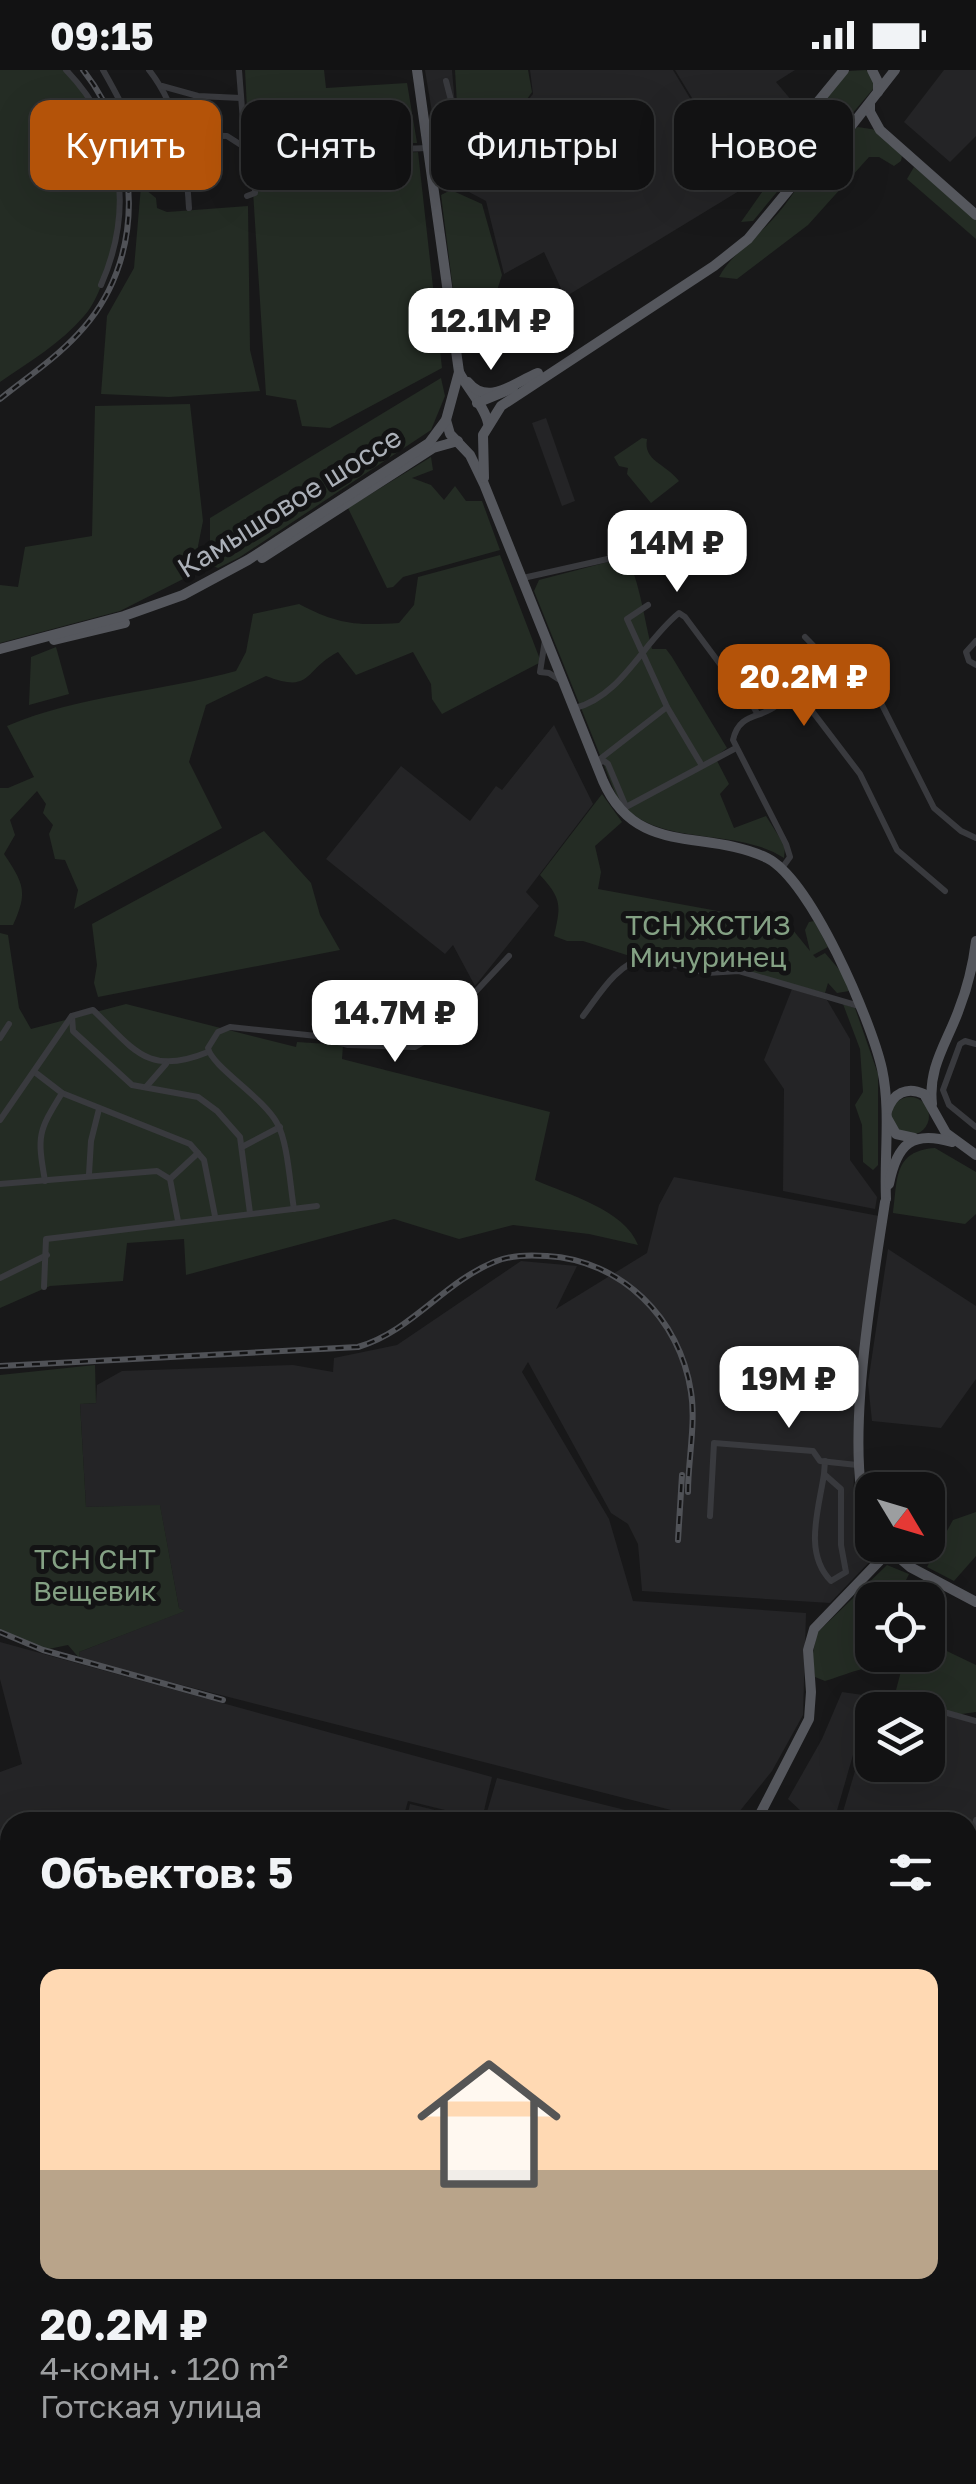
<!DOCTYPE html>
<html lang="ru">
<meta charset="utf-8">
<style>
:root{--surface:#121213;--page:#1b1b1c;--text:#f1f3f6;--muted:#9c9ea0;--line:#313233;--accent:#b45309}
body{margin:0;font-family:"Golos Text",sans-serif;background:var(--page);color:var(--text);height:100vh;display:flex;flex-direction:column;font-size:38px;white-space:nowrap}
*{box-sizing:border-box;margin:0}
p{font-size:32px;color:var(--muted)}
.icon{flex:none;width:55px;height:55px;fill:none;stroke:currentColor;stroke-width:2;stroke-linecap:round;stroke-linejoin:round}
.map{position:relative;flex:1;overflow:hidden}
.details{position:absolute;left:0px;top:1742px;width:978px;height:672px;display:flex;flex-direction:column;background:var(--surface);border-radius:30px 30px 0 0;box-shadow:0 10px 40px #0002,0 0 0 2px var(--line)}
.details>*{flex:none}
.guide{position:absolute;left:30px;top:30px;width:918px;height:90px;display:flex;gap:20px}
.needle{width:65px;rotate:128deg}
.tools{position:absolute;left:855px;top:1402px;display:grid;gap:20px}
.tools a{display:grid;place-items:center;width:90px;height:90px;border-radius:20px;background:var(--surface);box-shadow:0 10px 40px #0002,0 0 0 2px var(--line);font-size:50px}
.price{position:absolute;translate:-50% -85px;padding:0 22px;border-radius:20px;background:#fff;color:#222;font-size:32px;line-height:65px;filter:drop-shadow(0 2px 5px #0008)}
.price::after{content:'';position:absolute;left:50%;top:60px;width:30px;height:22px;margin-left:-15px;background:inherit;clip-path:polygon(0 0,100% 0,50% 100%)}
.price.on{background:var(--accent);color:#fff}
ul{padding:0;list-style:none}
li{display:grid;align-content:center;gap:20px;height:530px;padding:0 40px}
li+li{border-top:2px solid var(--line)}
li span{display:grid;place-items:center;height:310px;border-radius:20px;color:#555}
li>.icon{margin-inline-start:auto}
span .icon{width:180px;height:180px;fill:#fffc;stroke-width:1}
li b{font-size:42px}
h2{display:flex;justify-content:space-between;align-items:center;height:120px;padding:0 40px;font-size:42px}
.tag{padding:0 35px;border-radius:20px;background:var(--surface);box-shadow:0 10px 40px #0002,0 0 0 2px var(--line);font-size:35px;line-height:90px}
.tag.on{background:var(--accent);color:#fff}
.status{display:flex;justify-content:space-between;align-items:center;height:70px;padding:0 50px;background:var(--surface);direction:ltr}
.status svg{height:28px;fill:currentColor}
.map>svg:first-child{display:block}
.built{fill:#242426}
.green{fill:#242c24}
.lines{fill:none;stroke-linecap:round;stroke-linejoin:round}
.minor{stroke:#393a3e;stroke-width:6}
.major{stroke:#55575d;stroke-width:10}
.rail-casing{stroke:#505257;stroke-width:6}
.rail{stroke:#131314;stroke-width:2.5;stroke-dasharray:8;stroke-linecap:butt}
.labels{text-anchor:middle;dominant-baseline:central;stroke-width:10;stroke-linejoin:round;paint-order:stroke}
.street-label{font-size:28px;fill:#abb0b8;stroke:#131314}
.park-label{font-size:28px;fill:#84a184;stroke:#131314}
</style>
<div class="status"><b>09:15</b><svg viewBox="0 0 49 12"><path d="M0 12V9h3v3zM5 12V6h3v6zM10 12V3h3v9zM15 12V0h3v12zM26 1h20v11H26zM47 4h2v5h-2z"/></svg></div>
<div class="map">
<svg width="976" height="2414" viewBox="0 0 976 2414">
<rect width="100%" height="100%" fill="#181819"/>
<g class="built">
<polygon points="425,0 452,0 455,35 520,40 533,24 530,0 673,0 744,118 565,227 544,182 504,204 486,131 448,111 441,60 435,60"/>
<polygon points="675,0 795,0 776,12 792,31 746,117"/>
<polygon points="944,0 976,0 976,66 950,92 904,52"/>
<polygon points="546,348 575,431 562,436 532,353"/>
<polygon points="554,655 593,734 526,822 539,836 475,916 453,875 445,884 326,789 401,696 470,751 496,716 502,720"/>
<polygon points="792,919 827,930 850,969 850,1090 877,1127 875,1139 783,1121 784,1019 764,990"/>
<polygon points="674,1107 879,1146 857,1329 853,1429 857,1460 875,1486 830,1533 642,1521 638,1474 628,1454 611,1443 528,1292 522,1302 609,1449 633,1531 806,1543 803,1645 772,1701 731,1752 718,1752 80,1589 79,1582 184,1541 179,1538 160,1436 86,1437 80,1334 96,1333 97,1315 122,1301 293,1295 333,1302 334,1288 397,1275 521,1191 577,1196 556,1239 647,1183 659,1135"/>
<polygon points="888,1179 976,1236 976,1309 941,1358 872,1351 868,1313"/>
<polygon points="0,1572 492,1707 482,1749 408,1731 402,1752 10,1752 10,1818 0,1818 0,1702 22,1694 0,1609"/>
<polygon points="842,1622 870,1626 836,1744 801,1741 788,1729 822,1669"/>
<polygon points="878,1625 976,1650 976,1886 968,1885 968,1752 840,1752 872,1643 872,1695 928,1695 928,1640 873,1640"/>
<polygon points="497,1708 629,1741 627,1752 406,1752 410,1734 484,1752"/>
<polygon points="968,1896 976,1898 976,2160 968,2158"/>
<polygon points="714,2405 831,2405 842,2414 714,2414"/>
</g>
<g class="green">
<path d="M0,0H66C114,57 134,127 108,198C102,214 95,234 84,246C61,273 29,292 0,312Z"/>
<polygon points="245,0 324,0 326,18 407,13 417,73 249,76"/>
<polygon points="455,0 528,0 532,22 520,39 457,34"/>
<polygon points="866,0 872,5 874,18 845,52 832,56 820,50 818,36 849,1"/>
<polygon points="808,38 786,111 753,151 741,152 774,105"/>
<path d="M858,57L877,60L902,86L901,91L894,96L879,87H869L808,155L737,209L719,207C730,186 757,167 773,149C803,117 816,76 858,57Z"/>
<polygon points="418,82 442,298 330,358 302,356 296,330 266,325 251,90"/>
<polygon points="914,97 976,148 976,169 907,109"/>
<polygon points="141,116 156,128 157,138 167,142 248,136 250,280 260,321 169,327 101,324 107,246 134,198"/>
<polygon points="451,120 482,134 502,205 479,276 464,263 460,230 454,227 441,125"/>
<polygon points="441,308 445,326 431,360 240,487 218,498 210,495 210,448"/>
<polygon points="190,334 203,451 198,476 202,494 195,503 120,541 0,573 0,515 18,517 25,477 92,466 95,336"/>
<path d="M642,368L647,369C643,391 665,393 679,411L651,433L627,404L628,398L619,396L614,387Z"/>
<polygon points="431,387 433,400 412,408 431,415 444,430 455,416 466,431 482,431 500,480 403,507 393,517 387,518 348,438"/>
<path d="M500,485L541,592L442,644L432,629L431,614L413,582L356,605L338,582C303,600 313,624 266,606L206,635L189,692L222,758L74,839L78,820L65,790L55,789L49,764L53,755L43,743L46,734L37,721L10,750L15,765L4,784C24,814 28,822 13,855H0V718H8L34,707L7,656C80,625 160,622 236,601L246,582L253,544L299,534C337,554 356,556 399,553L414,535L418,507Z"/>
<path d="M627,487C640,513 644,549 652,579H666L672,587L727,678L715,687L729,714L720,724L734,758L766,746L785,776L784,788C736,756 656,779 618,730L534,521L539,510Z"/>
<polygon points="56,577 69,624 29,635 31,587"/>
<path d="M602,724L622,752L595,776L601,802L598,819L788,854L810,881L805,860L809,852L814,851L828,877L813,885L816,888L825,883L843,904L849,921L837,923L828,913L825,923L739,900L707,902L636,888L583,871H567L554,866C561,835 562,829 540,805Z"/>
<polygon points="264,761 311,813 320,845 340,880 98,927 94,913 97,895 92,854"/>
<path d="M0,863L8,865L19,938L31,959L126,934L296,977L297,972L343,975L342,989L550,1042L535,1110C567,1124 625,1140 638,1175L589,1164L513,1155L459,1169L394,1149L186,1205L184,1169L127,1173L123,1211L50,1216L0,1238Z"/>
<polygon points="843,934 855,938 878,1004 878,1095 873,1100 863,1092 862,1055 855,1035 863,1022 860,979"/>
<circle cx="910" cy="1046" r="19"/>
<path d="M935,1078L976,1102V1144L965,1154L893,1143C898,1109 893,1081 935,1078Z"/>
<polygon points="95,1295 96,1333 80,1334 86,1437 160,1435 179,1538 185,1541 79,1582 80,1589 68,1575 39,1581 0,1562 0,1305"/>
<polygon points="976,1442 976,1486 954,1511 927,1497 953,1450"/>
<path d="M887,1495L909,1504L896,1530H872V1585H928V1572L976,1595V1642L955,1645L894,1628L901,1601C877,1589 849,1604 825,1611L815,1607L812,1588L817,1563Z"/>
<polygon points="0,1832 10,1834 10,1964 0,1962"/>
<polygon points="0,2292 10,2304 10,2405 80,2405 93,2414 4,2414 0,2407"/>
<polygon points="196,2405 602,2405 600,2414 160,2414"/>
</g>
<g class="lines">
<g class="minor">
<path d="M66,0C124,60 134,140 101,215"/>
<path d="M103,0C123,35 141,67 140,108"/>
<path d="M149,0C181,41 186,88 189,138"/>
<polyline points="239,0 245,77"/>
<polyline points="446,11 458,57"/>
<polyline points="162,16 198,26 241,28"/>
<polyline points="180,61 192,65 227,66 255,84 429,78"/>
<polyline points="208,66 210,102"/>
<path d="M428,68C456,57 517,44 536,74"/>
<polyline points="247,126 255,123 255,84"/>
<polyline points="523,508 621,486"/>
<polyline points="648,535 627,549 667,637 701,694"/>
<polyline points="805,567 840,603 873,617 934,738 961,761 976,768"/>
<polyline points="545,570 540,602 549,603 563,612"/>
<polyline points="976,571 966,582 969,591 976,595"/>
<path d="M575,638C622,626 643,572 679,543L685,547L743,625L747,626L757,643"/>
<polyline points="600,689 667,637"/>
<polyline points="596,693 604,691 608,694 626,737 736,678"/>
<path d="M782,798L790,787L786,774L733,670C739,642 761,649 777,635C782,632 784,626 788,622L795,624L809,637L860,704L897,780L945,821"/>
<polyline points="72,946 73,961 132,1015 198,1027 217,1041 240,1067 250,1143"/>
<path d="M72,946L93,940C134,979 147,1007 208,982"/>
<path d="M583,946C599,925 617,893 645,888L707,903L739,901L859,936"/>
<polyline points="0,968 9,954"/>
<polyline points="976,974 965,971 960,974 943,1020 949,1035 976,1057"/>
<polyline points="36,1003 62,1023 190,1074 204,1090 215,1146"/>
<polyline points="146,1017 166,994"/>
<polyline points="0,1050 71,947"/>
<polyline points="242,1077 280,1057"/>
<polyline points="89,1104 91,1071 99,1039"/>
<polyline points="170,1109 198,1083"/>
<path d="M45,1111C37,1065 38,1062 62,1023"/>
<polyline points="0,1114 157,1101 170,1109 178,1151"/>
<path d="M294,1139C290,1116 288,1072 277,1053C263,1027 212,997 208,978L218,962L230,957L317,966L348,975L415,977L427,970L436,956L465,933L509,886"/>
<polyline points="0,1208 47,1185"/>
<polyline points="44,1217 46,1169 317,1136"/>
<path d="M824,1404C819,1439 803,1483 831,1511L846,1502L841,1475V1419L824,1404L825,1391"/>
<polyline points="710,1446 714,1373 813,1381 820,1391 857,1395"/>
<polyline points="912,1633 976,1651"/>
<polyline points="968,1779 976,1750"/>
<polyline points="968,1891 976,1893"/>
<polyline points="0,1897 10,1899"/>
<polyline points="0,2131 10,2155"/>
<polyline points="0,2197 10,2191"/>
<polyline points="0,2231 10,2232"/>
<polyline points="0,2241 10,2254"/>
<polyline points="0,2404 6,2414"/>
<polyline points="56,2405 62,2414"/>
<polyline points="334,2405 348,2414"/>
<polyline points="344,2405 358,2414"/>
<polyline points="412,2405 422,2414"/>
<polyline points="574,2405 585,2414"/>
<polyline points="633,2405 645,2414"/>
<polyline points="835,2405 845,2414"/>
<polyline points="209,2414 228,2414"/>
<polyline points="453,2414 470,2414"/>
<polyline points="488,2414 514,2405"/>
<polyline points="607,2414 610,2405"/>
</g>
<g class="major">
<path d="M417,0L459,302C467,318 485,337 488,353"/>
<polyline points="872,0 878,12 878,22"/>
<polyline points="870,33 870,42 880,60 976,145"/>
<polyline points="814,44 826,60 842,61"/>
<polyline points="786,116 805,79 817,33 844,0"/>
<path d="M468,312C488,337 515,312 538,303"/>
<polyline points="477,333 513,318"/>
<path d="M446,350L450,364L470,385L484,414L603,711C637,788 705,758 767,788C811,810 871,950 882,999C891,1041 884,1086 886,1129"/>
<polyline points="484,408 483,365 501,336 714,196 748,169 825,76 852,55 895,0"/>
<polyline points="262,488 433,378 458,371"/>
<polyline points="54,570 125,553"/>
<polyline points="0,579 124,546 183,525 248,490 429,373 446,350 459,302"/>
<path d="M932,1034C928,998 946,974 958,942C967,919 973,896 976,871"/>
<path d="M887,1041C893,1023 907,1016 924,1024L946,1063L976,1085"/>
<polyline points="887,1048 896,1064 914,1068"/>
<path d="M889,1114C897,1074 912,1060 952,1072"/>
<path d="M872,1463C840,1393 873,1213 885,1132"/>
<polyline points="884,1475 910,1497 976,1532"/>
<polyline points="756,1752 809,1649 811,1622 808,1580 814,1559 889,1481"/>
<polyline points="0,1832 10,1834"/>
</g>
<defs>
<g id="rail">
<path d="M0,329C26,308 55,289 78,264C147,192 143,76 83,0"/>
<path d="M0,1296L358,1277C412,1261 443,1213 494,1192C511,1185 528,1185 547,1186C621,1190 680,1248 691,1322C696,1353 688,1390 688,1422"/>
<polyline points="678,1470 682,1405"/>
<polyline points="0,1562 43,1580 223,1630"/>
</g>
</defs>
<use href="#rail" class="rail-casing"/>
<use href="#rail" class="rail"/>
</g>
<g class="labels">
<g class="street-label">
<text transform="translate(289 432) rotate(-32)">Камышовое шоссе</text>
</g>
<g class="park-label">
<text x="708" y="854">ТСН ЖСТИЗ<tspan x="708" dy="32">Мичуринец</tspan></text>
<text x="95" y="1488">ТСН СНТ<tspan x="95" dy="32">Вещевик</tspan></text>
</g>
</g>
</svg>
<div class="tools">
<a><svg class="needle" viewBox="-14 -14 28 28"><path d="M0-13l5 13h-10z" fill="#e53935"/><path d="M0 13l5-13h-10z" fill="#9c9ea0"/></svg></a>
<a><svg class="icon" aria-label="locate" viewBox="0 0 24 24"><circle cx="12" cy="12" r="6"/><path d="M12 2v4M12 18v4M2 12h4M18 12h4"/></svg></a>
<a><svg class="icon" aria-label="layers" viewBox="0 0 24 24"><path d="M12 4l9 5-9 5-9-5zM3 14l9 5 9-5"/></svg></a>
</div>
<b class="price" style="left:491px;top:303px">12.1M ₽</b>
<b class="price" style="left:677px;top:525px">14M ₽</b>
<b class="price on" style="left:804px;top:659px">20.2M ₽</b>
<b class="price" style="left:395px;top:995px">14.7M ₽</b>
<b class="price" style="left:789px;top:1361px">19M ₽</b>
<div class="guide">
<a class="tag on">Купить</a>
<a class="tag">Снять</a>
<a class="tag">Фильтры</a>
<a class="tag">Новое</a>
</div>
<section class="details">
<h2>Объектов: 5<svg class="icon" aria-label="filters" viewBox="0 0 24 24"><path d="M4 7h16M4 17h16"/><circle cx="9" cy="7" r="2"/><circle cx="15" cy="17" r="2"/></svg></h2>
<ul>
<li><span style="background:linear-gradient(#ffd9b3 65%,#b9a48a 0)"><svg class="icon" aria-label="home" viewBox="0 0 24 24"><path d="M3 11l9-7 9 7M6 9v11h12V9"/></svg></span><div><b>20.2M ₽</b><p>4-комн. · 120 m²</p><p>Готская улица</p></div></li>
</ul>
</section>
</div>
